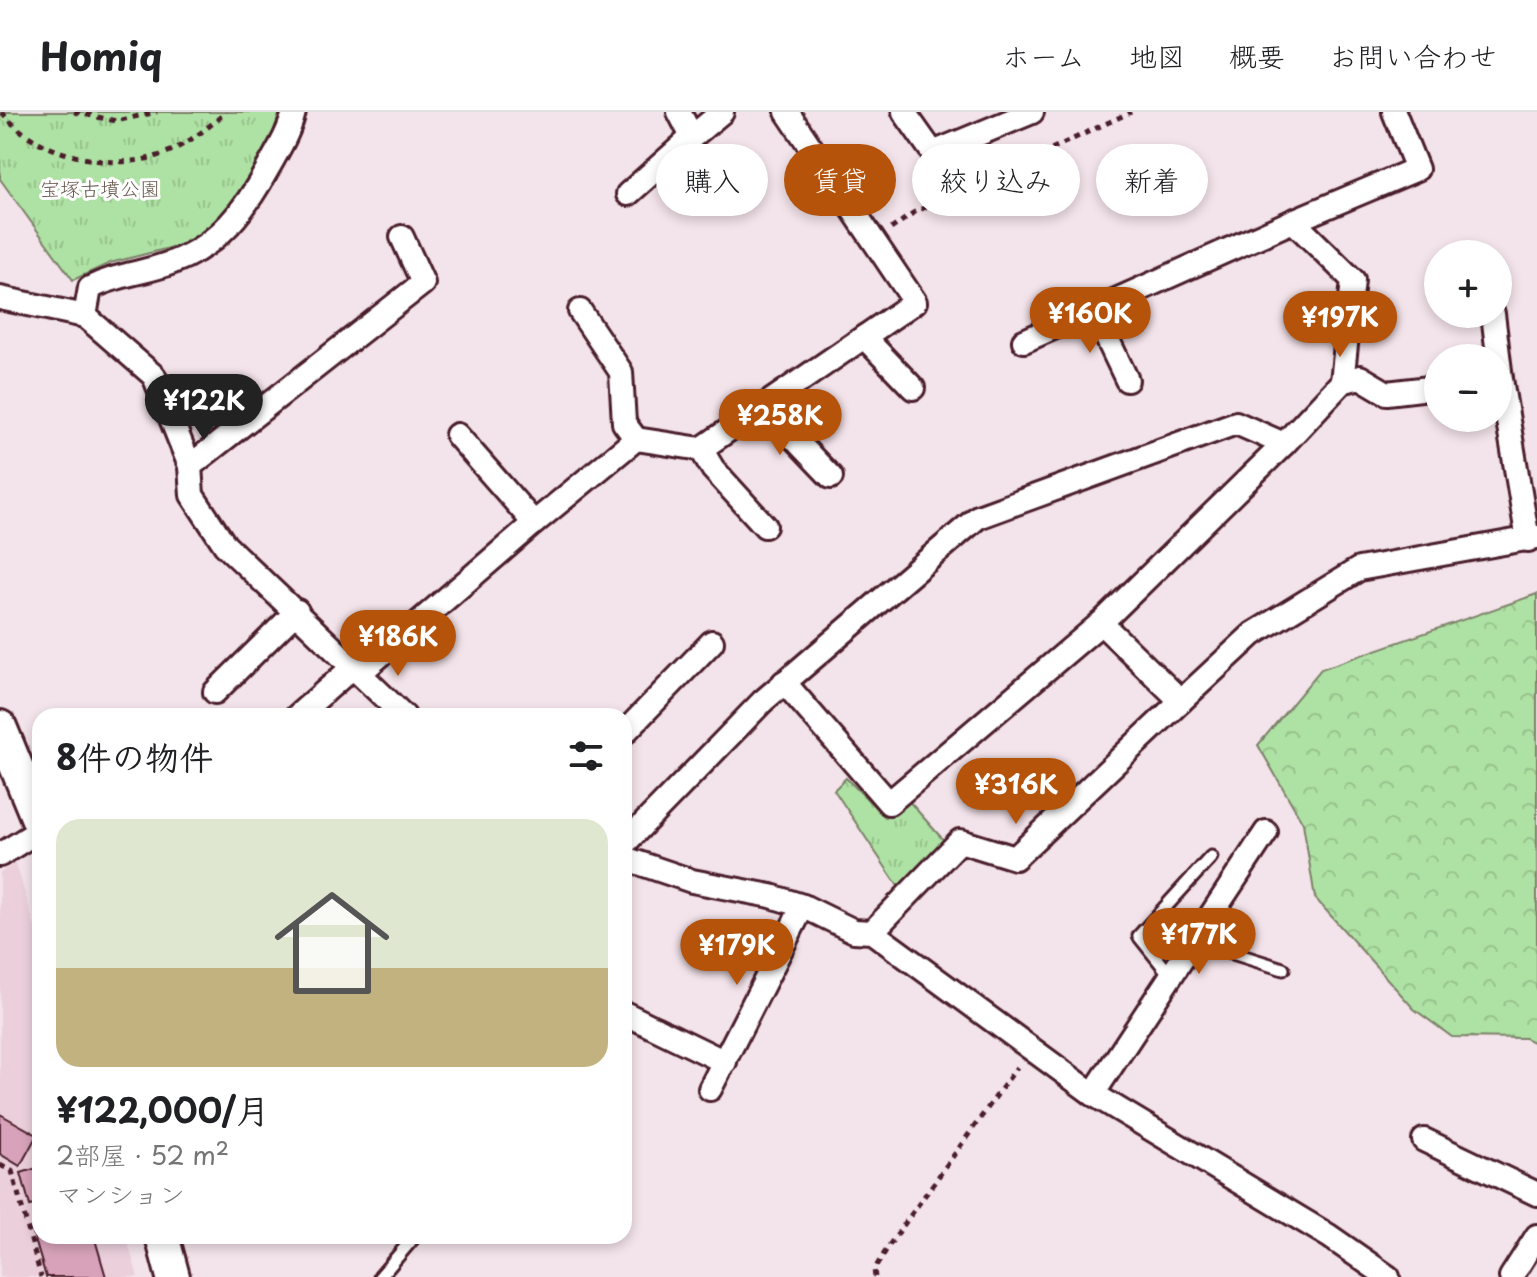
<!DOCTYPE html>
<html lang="ja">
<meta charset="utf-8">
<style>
:root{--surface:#fff;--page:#f6f6f6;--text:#202124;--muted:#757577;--line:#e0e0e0;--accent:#b45309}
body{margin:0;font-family:"Playpen Sans","Klee One",sans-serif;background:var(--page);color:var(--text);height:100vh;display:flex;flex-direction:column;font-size:30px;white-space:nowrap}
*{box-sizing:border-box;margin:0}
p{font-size:26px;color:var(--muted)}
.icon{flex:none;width:44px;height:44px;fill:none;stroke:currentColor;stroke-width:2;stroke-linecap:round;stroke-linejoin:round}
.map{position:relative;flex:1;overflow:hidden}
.drawer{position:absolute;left:32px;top:596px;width:600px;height:536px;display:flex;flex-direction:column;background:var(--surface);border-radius:24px;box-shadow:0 4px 12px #0003}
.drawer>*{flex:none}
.hud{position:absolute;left:656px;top:32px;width:760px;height:72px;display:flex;gap:16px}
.buttons{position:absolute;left:1424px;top:128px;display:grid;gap:16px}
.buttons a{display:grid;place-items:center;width:88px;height:88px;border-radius:50%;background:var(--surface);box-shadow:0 4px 12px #0003;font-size:40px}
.price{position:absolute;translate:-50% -68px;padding:0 18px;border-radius:28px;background:var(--accent);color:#fff;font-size:26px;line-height:52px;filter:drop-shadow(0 2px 4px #0008)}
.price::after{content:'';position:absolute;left:50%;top:48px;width:24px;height:18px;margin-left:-12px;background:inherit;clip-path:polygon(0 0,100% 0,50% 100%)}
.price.current{background:#222;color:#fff}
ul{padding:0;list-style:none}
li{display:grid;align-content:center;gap:16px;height:424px;padding:0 24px}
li+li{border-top:2px solid var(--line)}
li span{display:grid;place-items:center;height:248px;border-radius:24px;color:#555}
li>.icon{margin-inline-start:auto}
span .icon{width:144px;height:144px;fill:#fffc;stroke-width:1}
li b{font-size:34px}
h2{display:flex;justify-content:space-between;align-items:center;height:96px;padding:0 24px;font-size:34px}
.pill{padding:0 28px;border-radius:36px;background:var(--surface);box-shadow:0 4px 12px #0003;font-size:28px;line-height:72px}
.pill.current{background:var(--accent);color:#fff}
header{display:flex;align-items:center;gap:48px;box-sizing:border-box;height:112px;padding:0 40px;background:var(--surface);border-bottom:2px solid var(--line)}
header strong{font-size:38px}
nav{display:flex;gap:44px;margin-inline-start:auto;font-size:28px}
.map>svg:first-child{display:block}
.built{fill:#ebd0dc}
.grass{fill:url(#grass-tufts);stroke:#7c8068;stroke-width:2}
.forest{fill:url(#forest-crowns);stroke:#7c8068;stroke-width:2}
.building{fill:#d8a3ba;stroke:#4a1f2b;stroke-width:2}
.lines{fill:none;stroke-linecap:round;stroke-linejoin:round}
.service-casing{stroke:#4a1f2b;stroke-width:17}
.minor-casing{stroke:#4a1f2b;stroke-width:28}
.secondary-casing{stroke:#4a1f2b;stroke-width:38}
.path{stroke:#4a1f2b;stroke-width:5;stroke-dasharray:6 6;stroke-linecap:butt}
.service{stroke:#fff;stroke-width:11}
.minor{stroke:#fff;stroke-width:22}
.secondary{stroke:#fff;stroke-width:32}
.labels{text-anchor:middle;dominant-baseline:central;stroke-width:6;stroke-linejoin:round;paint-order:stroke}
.park-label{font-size:20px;fill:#685a4f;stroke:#fff}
</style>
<header>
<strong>Homiq</strong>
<nav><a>ホーム</a><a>地図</a><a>概要</a><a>お問い合わせ</a></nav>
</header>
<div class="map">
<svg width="1537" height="1165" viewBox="0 0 1537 1165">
<defs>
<pattern id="grass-tufts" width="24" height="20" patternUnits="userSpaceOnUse" patternTransform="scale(2)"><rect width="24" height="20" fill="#aee2a4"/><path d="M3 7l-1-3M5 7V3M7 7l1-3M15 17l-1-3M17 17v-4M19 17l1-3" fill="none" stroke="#97c18d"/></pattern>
<pattern id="forest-crowns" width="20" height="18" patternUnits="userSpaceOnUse" patternTransform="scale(2)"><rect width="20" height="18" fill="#aee2a4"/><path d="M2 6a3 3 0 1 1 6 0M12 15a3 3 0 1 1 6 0" fill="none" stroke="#97c18d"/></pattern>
</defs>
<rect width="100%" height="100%" fill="#f3e3ea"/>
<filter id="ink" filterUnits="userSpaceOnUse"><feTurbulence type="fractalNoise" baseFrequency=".0125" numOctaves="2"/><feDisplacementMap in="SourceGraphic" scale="16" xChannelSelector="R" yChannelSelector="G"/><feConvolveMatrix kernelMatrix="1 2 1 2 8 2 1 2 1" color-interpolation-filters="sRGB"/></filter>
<g filter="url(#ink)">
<polygon class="built" points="16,751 40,832 40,1124 126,1124 138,1165 0,1165 0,760"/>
<g class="grass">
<polygon points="0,0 280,0 274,18 232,96 189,131 110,151 73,168 0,67"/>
<polygon points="846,666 885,705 907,687 947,732 898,774 834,678"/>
</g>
<polygon class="forest" points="1537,482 1537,932 1525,926 1452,925 1414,897 1315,786 1303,711 1258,633 1321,557"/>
<g class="building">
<polygon points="0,1002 37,1023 20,1054 0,1042"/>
<polygon points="40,1055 40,1091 30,1094 21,1061"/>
<polygon points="40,1119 40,1124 94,1124 106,1165 46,1165 33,1121"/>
</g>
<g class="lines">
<defs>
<g id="service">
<polyline points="1194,829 1283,857"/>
<polyline points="1171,864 1139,824 1211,745"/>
<polyline points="380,1165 415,1124"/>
</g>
<g id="minor">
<polyline points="679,0 692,25 722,0"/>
<polyline points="904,0 933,41 1032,0"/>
<polyline points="628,82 692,25"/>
<polyline points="1293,109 1417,57 1394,0"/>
<polyline points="0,186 85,204 154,264 190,354 192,383 225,433 404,604"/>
<polyline points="580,199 621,260 624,311 636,327"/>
<polyline points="1094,199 1127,268"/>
<polyline points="1493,202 1501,267"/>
<path d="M85,204L90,176C117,162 146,161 173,150C219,133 245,98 268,56C278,38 289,21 294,0"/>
<polyline points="864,225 913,276"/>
<polyline points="1024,229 1293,109 1353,168 1342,270"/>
<polyline points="1498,267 1501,267 1528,428"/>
<polyline points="763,294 831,365"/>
<polyline points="457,323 534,411"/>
<polyline points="1284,332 1342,270 1360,265 1387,281 1438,275"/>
<polyline points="701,337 713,357 765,414"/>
<polyline points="190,354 423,171 402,125"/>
<polyline points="360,561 534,411 636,327 701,337 915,190 787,0"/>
<polyline points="784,570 889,691 1101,511"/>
<polyline points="215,580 297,499"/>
<polyline points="297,604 353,555"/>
<polyline points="624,621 712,530"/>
<polyline points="624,732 763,589 978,405 1236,311 1284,332 1101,511 1181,589 1253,522 1359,457 1537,425"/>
<polyline points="0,743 40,718"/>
<polyline points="624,746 692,769 771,784 803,794 854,819 872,820 1093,982 1329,1124 1388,1165"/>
<polyline points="872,820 960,729 1015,746 1181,589"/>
<polyline points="624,901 725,950"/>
<polyline points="710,977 803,794"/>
<polyline points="1093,982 1266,720"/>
<polyline points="1424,1028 1537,1082"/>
<polyline points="1511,1165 1537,1124"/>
</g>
<g id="secondary">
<polyline points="0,615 40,712"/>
<polyline points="162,1124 173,1165"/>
</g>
</defs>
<use href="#service" class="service-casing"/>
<use href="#minor" class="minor-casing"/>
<use href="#secondary" class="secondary-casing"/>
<g class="path">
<path d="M2,0C33,41 105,59 154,45C182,37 204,19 226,0"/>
<polyline points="74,0 116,9 157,0"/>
<polyline points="891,117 913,101 1131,0"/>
<polyline points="0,1053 12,1059 41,1165"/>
<polyline points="875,1165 874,1158 890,1132 1017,955"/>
</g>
<use href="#service" class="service"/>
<use href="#minor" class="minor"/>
<use href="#secondary" class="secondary"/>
</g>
</g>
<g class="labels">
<g class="park-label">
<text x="100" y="76">宝塚古墳公園</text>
</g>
</g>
</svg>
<div class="buttons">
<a>+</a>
<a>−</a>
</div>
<b class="price" style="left:1090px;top:243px">¥160K</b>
<b class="price" style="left:1340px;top:247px">¥197K</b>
<b class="price current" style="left:204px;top:330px">¥122K</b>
<b class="price" style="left:780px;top:345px">¥258K</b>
<b class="price" style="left:398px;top:566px">¥186K</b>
<b class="price" style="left:1016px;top:714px">¥316K</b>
<b class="price" style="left:1199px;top:864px">¥177K</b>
<b class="price" style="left:737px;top:875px">¥179K</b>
<div class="hud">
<a class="pill">購入</a>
<a class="pill current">賃貸</a>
<a class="pill">絞り込み</a>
<a class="pill">新着</a>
</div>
<section class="drawer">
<h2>8件の物件<svg class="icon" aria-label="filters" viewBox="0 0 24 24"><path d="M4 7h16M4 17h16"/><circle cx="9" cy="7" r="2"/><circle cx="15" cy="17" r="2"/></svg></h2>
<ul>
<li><span style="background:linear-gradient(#dfe7d0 60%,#c2b280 0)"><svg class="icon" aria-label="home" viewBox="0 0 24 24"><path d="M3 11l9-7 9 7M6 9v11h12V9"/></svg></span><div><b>¥122,000/月</b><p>2部屋 · 52 m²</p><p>マンション</p></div></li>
</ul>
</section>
</div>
